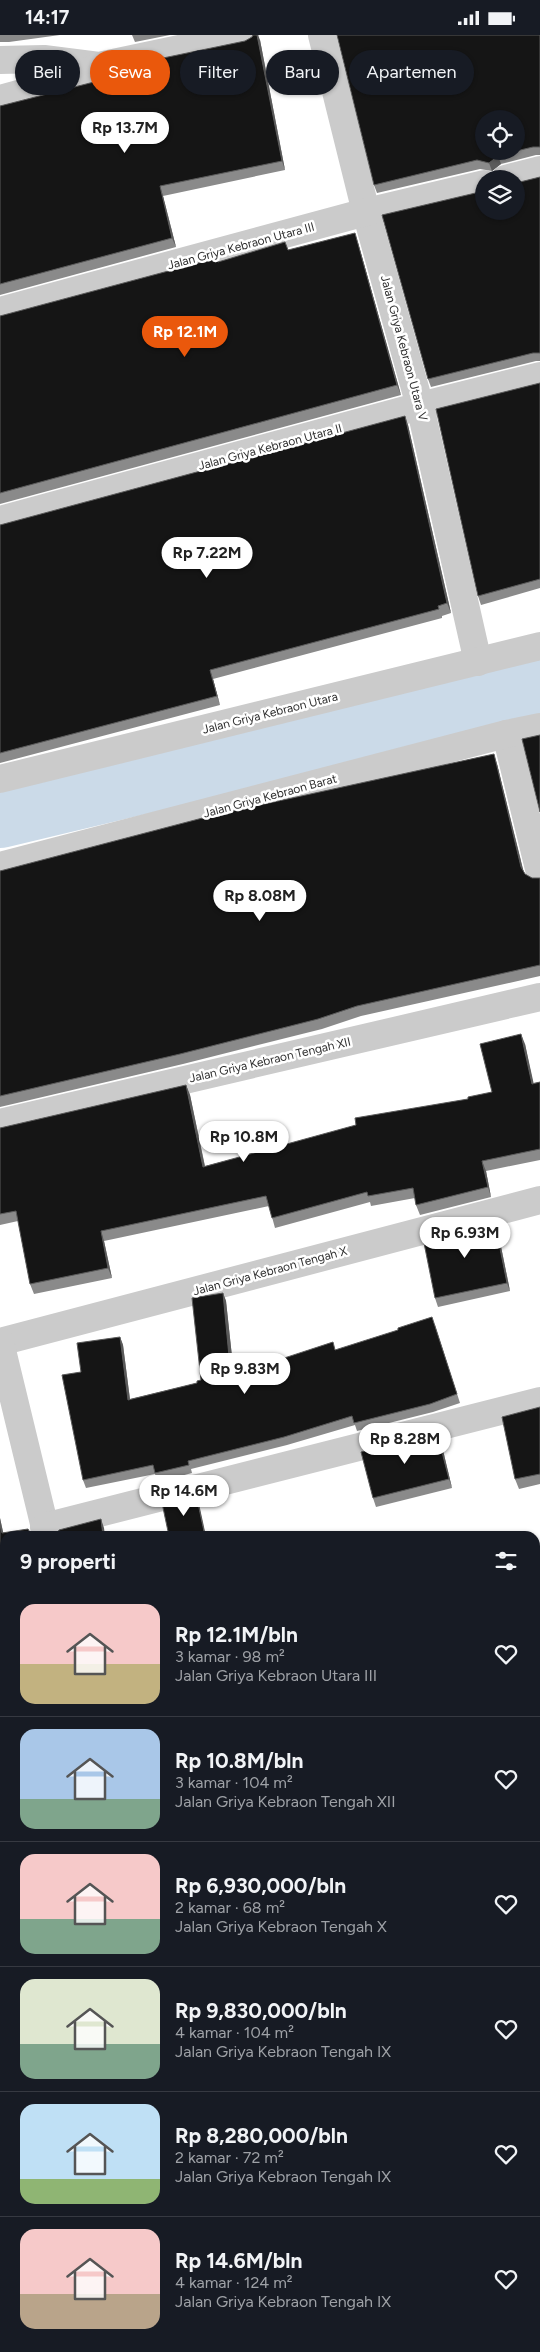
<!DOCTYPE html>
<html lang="id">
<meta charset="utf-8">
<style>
:root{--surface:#171b24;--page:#242831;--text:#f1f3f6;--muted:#9ea1a6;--line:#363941;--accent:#ea580c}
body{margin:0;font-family:Figtree,sans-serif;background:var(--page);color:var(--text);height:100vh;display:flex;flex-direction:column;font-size:19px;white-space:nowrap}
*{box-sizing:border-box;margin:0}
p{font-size:16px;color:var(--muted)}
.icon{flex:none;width:28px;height:28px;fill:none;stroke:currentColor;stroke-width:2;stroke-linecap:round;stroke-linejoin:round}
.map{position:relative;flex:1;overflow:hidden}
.panel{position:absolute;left:0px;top:1496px;width:540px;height:821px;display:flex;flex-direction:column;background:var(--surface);border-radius:15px 15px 0 0;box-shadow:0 1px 4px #0004}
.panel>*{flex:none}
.top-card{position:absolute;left:15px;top:15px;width:510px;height:45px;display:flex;gap:10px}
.tools{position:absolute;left:475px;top:75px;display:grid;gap:10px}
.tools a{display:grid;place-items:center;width:50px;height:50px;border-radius:50%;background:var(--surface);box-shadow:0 1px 4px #0004;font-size:25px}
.price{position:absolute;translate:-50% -42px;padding:0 11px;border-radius:18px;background:#fff;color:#222;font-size:16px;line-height:32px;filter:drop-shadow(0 1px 2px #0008)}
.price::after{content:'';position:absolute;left:50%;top:30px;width:15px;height:11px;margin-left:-8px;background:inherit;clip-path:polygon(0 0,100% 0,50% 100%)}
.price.current{background:var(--accent);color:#fff}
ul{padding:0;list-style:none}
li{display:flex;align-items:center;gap:15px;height:125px;padding:0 20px}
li+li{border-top:1px solid var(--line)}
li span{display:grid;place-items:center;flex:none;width:140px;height:100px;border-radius:15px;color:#555}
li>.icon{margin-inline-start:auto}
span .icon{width:60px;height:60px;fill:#fffc;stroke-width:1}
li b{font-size:21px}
h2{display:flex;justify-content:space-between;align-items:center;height:60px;padding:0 20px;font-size:21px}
.chip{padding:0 18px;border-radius:22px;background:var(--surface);box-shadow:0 1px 4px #0004;font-size:18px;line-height:45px}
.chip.current{background:var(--accent);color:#fff}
.status{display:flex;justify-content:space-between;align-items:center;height:35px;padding:0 25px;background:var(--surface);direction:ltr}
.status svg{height:14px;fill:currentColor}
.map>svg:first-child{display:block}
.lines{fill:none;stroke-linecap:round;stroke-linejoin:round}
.river{stroke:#cbdae8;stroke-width:70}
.street{stroke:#cbcbcb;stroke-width:28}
.wall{fill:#8a8a8a}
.shaded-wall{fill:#5b5b5b}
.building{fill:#151515;stroke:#5b5b5b}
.labels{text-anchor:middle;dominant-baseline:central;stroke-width:5;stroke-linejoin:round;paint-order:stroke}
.street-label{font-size:12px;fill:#2e2e2e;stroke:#fff}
</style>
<div class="status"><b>14:17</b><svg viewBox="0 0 49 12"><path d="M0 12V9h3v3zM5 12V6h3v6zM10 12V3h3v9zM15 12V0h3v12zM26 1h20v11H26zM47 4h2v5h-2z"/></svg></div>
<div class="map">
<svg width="540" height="2317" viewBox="0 0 540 2317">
<rect width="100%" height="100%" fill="#fff"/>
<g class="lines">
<polyline class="river" points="0,778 540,649"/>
<g class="street">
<polyline points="322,0 366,177 420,371 478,627"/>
<polyline points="0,25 44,24 99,31 245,0"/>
<polyline points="0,64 62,47 98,32"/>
<polyline points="505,144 540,135"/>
<polyline points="0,276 366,177 484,149"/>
<polyline points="0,485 420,371 540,341"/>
<polyline points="506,699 540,838"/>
<polyline points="0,744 540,611"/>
<polyline points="0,831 506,699 540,692"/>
<polyline points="0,1088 540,962"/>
<polyline points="0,1307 540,1165"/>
<polyline points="0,1307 47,1501"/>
<polyline points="44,1492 540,1366"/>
<polyline points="535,1584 540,1583"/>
<polyline points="0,1714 5,1712"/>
<polyline points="535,1774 540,1773"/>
<polyline points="535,2028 540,2027"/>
<polyline points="0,2132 5,2151"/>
<polyline points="0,2258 5,2256"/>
<polyline points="535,2291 540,2290"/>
<polyline points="46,2312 47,2317"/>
<polyline points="243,2312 244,2317"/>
<polyline points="426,2317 445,2312"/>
</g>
</g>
<g class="wall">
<polygon points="0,0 60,0 9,7 0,7"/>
<polygon points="132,0 170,0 135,7"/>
<polygon points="540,0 540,120 536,120 501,129 492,136 480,134 377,158 374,150"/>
<polygon points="260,5 285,135 163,161 176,212 0,260 0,71"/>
<polygon points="540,142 540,326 536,326 431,352 428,344 484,156"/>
<polygon points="358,208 401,360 0,469 0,281 218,227 288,215"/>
<polygon points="540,348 540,553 481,570 478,561"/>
<polygon points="408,390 451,578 442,581 442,583 213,644 220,670 0,728 0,490"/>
<polygon points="497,729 523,835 525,839 532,843 540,843 540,941 361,981 322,994 183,1029 0,1072 0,836"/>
<polygon points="525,1009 533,1048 540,1047 540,1125 486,1136 491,1162 420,1180 416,1170 415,1163 371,1171 370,1167 275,1193 269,1171 104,1206 112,1243 34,1259 30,1249 18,1186 0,1190 0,1093 186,1050 190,1060 205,1131 468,1064 492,1057"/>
<polygon points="497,1192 510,1256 438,1272 435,1263"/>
<polygon points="223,1258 226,1266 233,1331 264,1323 266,1329 336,1315 435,1290 460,1368 433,1377 357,1396 355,1390 287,1410 191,1434 192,1438 158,1447 155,1439 86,1453 83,1445 81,1337 120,1302 123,1310 130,1364 197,1348 201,1345"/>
<polygon points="540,1372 540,1449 519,1454 515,1444"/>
<polygon points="441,1407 452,1453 376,1472 373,1463"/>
<polygon points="0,1483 3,1497 5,1501 5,1697 0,1698"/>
<polygon points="540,1658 540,1758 535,1758 535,1659"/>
<polygon points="540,1778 540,1979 535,1980 535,1780"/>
<polygon points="540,2050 540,2224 535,2225 535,2051"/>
<polygon points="149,2312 195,2313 170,2317 151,2317"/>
</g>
<g class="shaded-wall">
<polygon points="257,0 258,0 260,5 285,135 282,126"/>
<polygon points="498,121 501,129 492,136 489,128"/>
<polygon points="160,151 163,161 176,212 172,203"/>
<polygon points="355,198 358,208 401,360 397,350"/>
<polygon points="405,381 408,390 451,578 447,568"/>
<polygon points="210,635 213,644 220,670 217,661"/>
<polygon points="494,719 497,729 525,842 521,832"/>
<polygon points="521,999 525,1009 536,1059 532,1049"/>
<polygon points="186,1050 190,1060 207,1142 203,1132"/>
<polygon points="482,1126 486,1136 491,1162 488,1152"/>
<polygon points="494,1184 497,1192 510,1256 507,1248"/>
<polygon points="101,1196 104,1206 112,1243 108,1233"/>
<polygon points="223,1258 226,1266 234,1340 230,1332"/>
<polygon points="120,1302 123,1310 131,1373 128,1365"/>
<polygon points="437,1398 441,1407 452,1453 449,1444"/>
<polygon points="196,1459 199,1469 206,1501 205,1501"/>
<polygon points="0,1483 5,1506 2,1498 0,1490"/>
<polygon points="101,1484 104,1493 105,1501 103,1501"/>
<polygon points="0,2267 5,2285 5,2291 0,2269"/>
</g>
<g class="building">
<polygon points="253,0 257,0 282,126 160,151 172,203 0,249 0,71 141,35 139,28 245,6 252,2"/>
<polygon points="337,0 540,0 540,112 533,112 516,116 516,84 484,84 484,116 515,116 498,121 489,128 477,125 374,150"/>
<polygon points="540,142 540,318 533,318 428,344 382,180 484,156 484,176 516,176 516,148"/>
<polygon points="355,198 397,350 0,458 0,281 217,223 218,227 285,207 288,215"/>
<polygon points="540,348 540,544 478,561 436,374"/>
<polygon points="405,381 447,568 438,571 439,574 210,635 217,661 0,718 0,490"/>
<polygon points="540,700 540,777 522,704"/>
<polygon points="494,719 521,832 525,839 532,843 540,843 540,930 357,971 318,984 180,1019 0,1061 0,836 214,780"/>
<polygon points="521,999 532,1049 540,1047 540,1114 482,1126 488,1152 416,1170 413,1153 368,1161 367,1157 272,1183 266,1161 101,1196 108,1233 30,1249 16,1176 0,1179 0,1093 186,1050 203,1132 356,1090 355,1083 468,1064 468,1062 492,1057 480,1009"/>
<polygon points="494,1184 507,1248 435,1263 423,1203"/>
<polygon points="223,1258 230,1332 264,1323 266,1329 333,1307 335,1315 398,1295 398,1293 432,1282 457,1359 430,1369 354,1388 352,1381 284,1402 188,1426 189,1430 155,1438 153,1430 83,1445 62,1340 81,1337 77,1308 120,1302 128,1365 197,1348 197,1346 201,1345 192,1263"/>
<polygon points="540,1372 540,1439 515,1444 502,1382"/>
<polygon points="437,1398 449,1444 373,1463 361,1417"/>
<polygon points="196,1459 205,1501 169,1501 162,1468"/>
<polygon points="101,1484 103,1501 56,1501 59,1495"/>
<polygon points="0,1490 2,1498 28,1494 32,1501 5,1501 5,1688 0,1689"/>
<polygon points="540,1658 540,1749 535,1748 535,1659"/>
<polygon points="540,1778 540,1969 535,1970 535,1780"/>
<polygon points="5,1820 5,2090 0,2065 0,2030 4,2029 0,2007 0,1821"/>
<polygon points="540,2050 540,2213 535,2214 535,2051"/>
<polygon points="0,2269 5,2291 5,2312 10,2312 11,2317 0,2317"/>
</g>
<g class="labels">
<g class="street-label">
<text transform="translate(241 211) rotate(-15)">Jalan Griya Kebraon Utara III</text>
<text transform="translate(404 313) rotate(75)">Jalan Griya Kebraon Utara V</text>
<text transform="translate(270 412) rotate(-15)">Jalan Griya Kebraon Utara II</text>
<text transform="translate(270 678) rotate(-14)">Jalan Griya Kebraon Utara</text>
<text transform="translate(270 761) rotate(-15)">Jalan Griya Kebraon Barat</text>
<text transform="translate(270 1025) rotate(-13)">Jalan Griya Kebraon Tengah XII</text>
<text transform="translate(270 1236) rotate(-15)">Jalan Griya Kebraon Tengah X</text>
</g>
</g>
</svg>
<div class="tools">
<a><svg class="icon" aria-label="locate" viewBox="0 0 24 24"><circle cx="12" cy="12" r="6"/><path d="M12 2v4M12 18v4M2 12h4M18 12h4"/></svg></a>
<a><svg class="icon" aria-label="layers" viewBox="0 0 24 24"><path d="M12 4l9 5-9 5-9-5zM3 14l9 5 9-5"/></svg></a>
</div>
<b class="price" style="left:125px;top:119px">Rp 13.7M</b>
<b class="price current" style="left:185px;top:323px">Rp 12.1M</b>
<b class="price" style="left:207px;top:544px">Rp 7.22M</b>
<b class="price" style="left:260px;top:887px">Rp 8.08M</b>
<b class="price" style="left:244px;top:1128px">Rp 10.8M</b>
<b class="price" style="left:465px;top:1224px">Rp 6.93M</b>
<b class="price" style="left:245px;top:1360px">Rp 9.83M</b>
<b class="price" style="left:405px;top:1430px">Rp 8.28M</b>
<b class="price" style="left:184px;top:1482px">Rp 14.6M</b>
<div class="top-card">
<a class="chip">Beli</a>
<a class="chip current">Sewa</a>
<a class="chip">Filter</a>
<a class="chip">Baru</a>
<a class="chip">Apartemen</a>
</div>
<section class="panel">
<h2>9 properti<svg class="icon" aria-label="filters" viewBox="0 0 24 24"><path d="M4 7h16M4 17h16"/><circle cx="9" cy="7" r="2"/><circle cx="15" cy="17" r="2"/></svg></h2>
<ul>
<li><span style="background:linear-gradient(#f6c9c9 60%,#c2b280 0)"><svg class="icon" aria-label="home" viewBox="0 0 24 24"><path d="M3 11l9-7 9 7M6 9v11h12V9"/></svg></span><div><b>Rp 12.1M/bln</b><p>3 kamar · 98 m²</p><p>Jalan Griya Kebraon Utara III</p></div><svg class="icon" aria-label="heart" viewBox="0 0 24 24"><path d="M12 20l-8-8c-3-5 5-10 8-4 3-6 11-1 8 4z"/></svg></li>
<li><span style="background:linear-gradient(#a9c7e8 70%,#7fa58c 0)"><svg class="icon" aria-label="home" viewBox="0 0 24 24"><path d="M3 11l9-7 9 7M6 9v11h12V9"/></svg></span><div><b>Rp 10.8M/bln</b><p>3 kamar · 104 m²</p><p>Jalan Griya Kebraon Tengah XII</p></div><svg class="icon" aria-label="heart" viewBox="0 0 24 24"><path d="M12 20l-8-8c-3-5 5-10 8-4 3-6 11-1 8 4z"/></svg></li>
<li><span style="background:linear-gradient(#f6c9c9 65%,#7fa58c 0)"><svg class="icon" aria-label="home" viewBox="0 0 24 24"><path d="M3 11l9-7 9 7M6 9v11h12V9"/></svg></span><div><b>Rp 6,930,000/bln</b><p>2 kamar · 68 m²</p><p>Jalan Griya Kebraon Tengah X</p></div><svg class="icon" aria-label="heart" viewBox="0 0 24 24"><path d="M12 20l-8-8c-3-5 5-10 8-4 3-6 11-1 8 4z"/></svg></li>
<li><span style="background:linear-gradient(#dfe7d0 65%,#7fa58c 0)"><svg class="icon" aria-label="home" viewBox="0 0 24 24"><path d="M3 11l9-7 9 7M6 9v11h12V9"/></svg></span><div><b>Rp 9,830,000/bln</b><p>4 kamar · 104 m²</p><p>Jalan Griya Kebraon Tengah IX</p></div><svg class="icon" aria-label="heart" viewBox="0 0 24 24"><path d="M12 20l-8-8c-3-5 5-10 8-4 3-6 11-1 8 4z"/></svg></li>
<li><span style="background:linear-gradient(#bfe0f5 75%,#8fb573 0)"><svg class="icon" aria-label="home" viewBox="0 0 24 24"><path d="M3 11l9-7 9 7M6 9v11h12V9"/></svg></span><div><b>Rp 8,280,000/bln</b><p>2 kamar · 72 m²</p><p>Jalan Griya Kebraon Tengah IX</p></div><svg class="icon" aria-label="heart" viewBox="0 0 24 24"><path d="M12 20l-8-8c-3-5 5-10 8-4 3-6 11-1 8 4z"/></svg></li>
<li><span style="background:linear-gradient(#f6c9c9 65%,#b9a48a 0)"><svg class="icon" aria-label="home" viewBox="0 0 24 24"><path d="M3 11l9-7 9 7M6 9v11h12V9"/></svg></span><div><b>Rp 14.6M/bln</b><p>4 kamar · 124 m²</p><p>Jalan Griya Kebraon Tengah IX</p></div><svg class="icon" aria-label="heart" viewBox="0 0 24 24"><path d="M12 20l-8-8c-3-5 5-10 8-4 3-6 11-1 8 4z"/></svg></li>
</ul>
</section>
</div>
